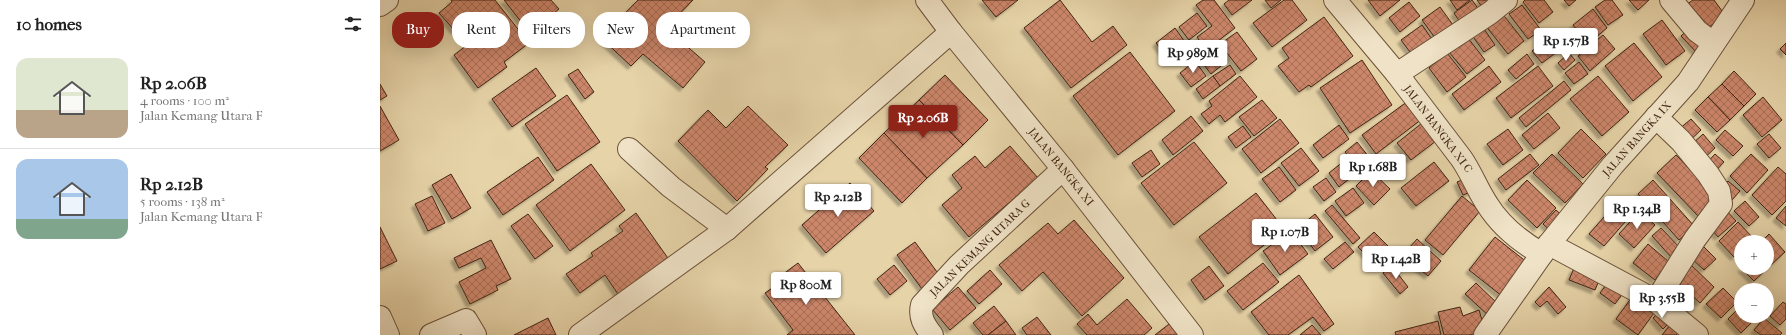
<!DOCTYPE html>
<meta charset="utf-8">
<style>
:root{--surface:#fff;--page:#f2f2f2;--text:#222;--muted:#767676;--line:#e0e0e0;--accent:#8f2418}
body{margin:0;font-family:"IM FELL French Canon",serif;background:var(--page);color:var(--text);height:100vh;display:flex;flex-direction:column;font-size:15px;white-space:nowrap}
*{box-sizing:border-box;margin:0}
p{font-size:13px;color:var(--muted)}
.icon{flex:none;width:22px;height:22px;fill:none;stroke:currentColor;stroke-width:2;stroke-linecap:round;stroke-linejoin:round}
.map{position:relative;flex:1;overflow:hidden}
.details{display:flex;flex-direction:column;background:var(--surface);width:380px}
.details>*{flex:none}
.guide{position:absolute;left:12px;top:12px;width:380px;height:36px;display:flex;gap:8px}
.fabs{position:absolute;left:1354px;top:235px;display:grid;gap:8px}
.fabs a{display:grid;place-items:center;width:40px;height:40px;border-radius:50%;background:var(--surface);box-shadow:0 4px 16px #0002;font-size:20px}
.price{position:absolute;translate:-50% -34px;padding:0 9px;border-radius:4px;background:#fff;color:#222;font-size:13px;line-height:26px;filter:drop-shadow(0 1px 2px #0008)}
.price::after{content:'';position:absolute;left:50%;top:24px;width:12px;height:9px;margin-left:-6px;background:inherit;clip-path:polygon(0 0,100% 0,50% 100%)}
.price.on{background:var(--accent);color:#fff}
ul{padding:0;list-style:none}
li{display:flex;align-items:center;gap:12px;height:100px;padding:0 16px}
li+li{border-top:1px solid var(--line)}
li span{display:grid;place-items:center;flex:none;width:112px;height:80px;border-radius:12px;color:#555}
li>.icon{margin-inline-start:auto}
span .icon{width:48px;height:48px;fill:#fffc;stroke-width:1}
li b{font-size:17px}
h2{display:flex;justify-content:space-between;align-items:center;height:48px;padding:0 16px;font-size:17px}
.tag{padding:0 14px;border-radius:16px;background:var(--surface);box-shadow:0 4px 16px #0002;font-size:14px;line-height:36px}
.tag.on{background:var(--accent);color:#fff}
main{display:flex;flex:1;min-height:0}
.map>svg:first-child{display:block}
.building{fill:url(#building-cross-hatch);stroke:#422614;filter:url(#shadow)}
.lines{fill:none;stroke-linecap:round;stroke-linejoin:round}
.street-casing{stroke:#6b5139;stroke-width:24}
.street{stroke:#efe2c6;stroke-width:22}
.labels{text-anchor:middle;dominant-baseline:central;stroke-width:4;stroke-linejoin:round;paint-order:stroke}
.street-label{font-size:11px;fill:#422614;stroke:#efe2c6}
</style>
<main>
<section class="details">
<h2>10 homes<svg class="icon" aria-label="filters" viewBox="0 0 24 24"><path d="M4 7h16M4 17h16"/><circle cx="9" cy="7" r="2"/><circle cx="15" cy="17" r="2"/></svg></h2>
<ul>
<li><span style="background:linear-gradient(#dfe7d0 65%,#b9a48a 0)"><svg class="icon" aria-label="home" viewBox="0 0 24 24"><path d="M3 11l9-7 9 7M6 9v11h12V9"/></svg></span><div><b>Rp 2.06B</b><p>4 rooms · 100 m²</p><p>Jalan Kemang Utara F</p></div></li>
<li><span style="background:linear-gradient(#a9c7e8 75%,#7fa58c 0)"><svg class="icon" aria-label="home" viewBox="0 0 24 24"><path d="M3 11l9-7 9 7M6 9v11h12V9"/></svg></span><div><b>Rp 2.12B</b><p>5 rooms · 138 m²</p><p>Jalan Kemang Utara F</p></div></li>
</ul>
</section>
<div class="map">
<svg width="1406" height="335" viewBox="0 0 1406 335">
<defs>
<pattern id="building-cross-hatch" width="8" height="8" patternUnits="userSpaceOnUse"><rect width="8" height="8" fill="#cc866b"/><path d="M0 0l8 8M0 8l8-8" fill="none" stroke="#a76d57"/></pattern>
<filter id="shadow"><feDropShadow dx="-3.5" dy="3.5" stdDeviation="1" flood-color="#0004"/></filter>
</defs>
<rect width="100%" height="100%" fill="#e6d3a8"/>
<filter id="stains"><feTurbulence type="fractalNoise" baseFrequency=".005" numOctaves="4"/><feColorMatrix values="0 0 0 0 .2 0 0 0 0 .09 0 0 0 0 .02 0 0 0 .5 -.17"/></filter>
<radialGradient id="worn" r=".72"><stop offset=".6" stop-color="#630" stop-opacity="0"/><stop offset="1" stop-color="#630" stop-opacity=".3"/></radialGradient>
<g class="building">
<polygon points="71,0 115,0 149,43 124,62 127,67 98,88 74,55 99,36 87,21 75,31 59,13 72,2"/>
<polygon points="124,0 171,0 179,9 150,33"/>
<polygon points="258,0 313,0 286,28 325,62 303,88 263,54 251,66 221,38"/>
<polygon points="602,0 638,0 616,17"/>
<polygon points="680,0 712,42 733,26 747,45 691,88 644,28"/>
<polygon points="823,0 834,0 855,28 826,50 817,37 832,26 816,5"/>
<polygon points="849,0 872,0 852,15 844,4"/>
<polygon points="885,0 901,0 891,8"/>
<polygon points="904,0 912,0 927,20 892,47 873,23"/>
<polygon points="988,0 1020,0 1000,16"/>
<polygon points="1070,0 1090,0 1077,10"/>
<polygon points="1092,0 1102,14 1084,28 1074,13"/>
<polygon points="1097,0 1117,0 1105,11"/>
<polygon points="1145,0 1164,0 1173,12 1159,23 1143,2"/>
<polygon points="1184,0 1196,0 1189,6"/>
<polygon points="1225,0 1232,0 1243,15 1228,25 1215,7"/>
<polygon points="1249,0 1269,0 1258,10"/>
<polygon points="1313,0 1334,0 1345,15 1325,30 1306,5"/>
<polygon points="1029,2 1040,16 1020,32 1009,18"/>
<polygon points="1142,5 1161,30 1148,39 1129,14"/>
<polygon points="1060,7 1076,29 1058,42 1042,20"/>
<polygon points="1213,9 1227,28 1208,44 1193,25"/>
<polygon points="1121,12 1144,41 1128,54 1105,25"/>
<polygon points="817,13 827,26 809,40 799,27"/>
<polygon points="944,17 973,56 931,87 929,85 919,92 898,66 909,58 902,48"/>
<polygon points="1282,20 1305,51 1286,65 1263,34"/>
<polygon points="1042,25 1056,45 1036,60 1021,40"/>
<polygon points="1102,26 1115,45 1104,52 1091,34"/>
<polygon points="795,28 807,45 788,59 776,43"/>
<polygon points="1309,29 1327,47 1319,55 1301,36"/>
<polygon points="857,32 877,59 861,71 840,44"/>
<polygon points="1176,32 1186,45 1162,63 1152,51"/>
<polygon points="1223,35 1235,49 1210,71 1198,56"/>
<polygon points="1088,38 1105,60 1087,74 1069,52"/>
<polygon points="1254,43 1282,77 1253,101 1225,66"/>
<polygon points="1406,43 1406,55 1400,49"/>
<polygon points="837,48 847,61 831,74 821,61"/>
<polygon points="750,52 795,111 738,155 693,96"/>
<polygon points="1067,53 1086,77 1067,92 1049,68"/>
<polygon points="1189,53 1195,60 1184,70 1178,63"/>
<polygon points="1147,54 1154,64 1136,79 1128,70"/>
<polygon points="982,60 1012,105 970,133 940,88"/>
<polygon points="815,61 826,76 811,87 800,73"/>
<polygon points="1199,62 1208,74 1194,84 1185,73"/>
<polygon points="850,65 856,74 840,86 833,76"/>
<polygon points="1109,66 1121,82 1084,110 1072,94"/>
<polygon points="1158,66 1173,86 1131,118 1116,98"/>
<polygon points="156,68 176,96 132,127 112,99"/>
<polygon points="198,69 214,92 205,99 188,75"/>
<polygon points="1354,71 1376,94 1364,106 1342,84"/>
<polygon points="565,75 608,120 583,145 539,100"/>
<polygon points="833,76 840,86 823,99 816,89"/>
<polygon points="860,76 877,97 845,122 840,115 829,124 821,114 832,106 829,101"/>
<polygon points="1218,76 1249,112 1222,136 1190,99"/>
<polygon points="1184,81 1191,90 1146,127 1139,118"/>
<polygon points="0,84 7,96 0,100"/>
<polygon points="1342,84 1364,106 1350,120 1328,97"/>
<polygon points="187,95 220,142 177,171 145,124"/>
<polygon points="1328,97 1350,120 1337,132 1315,110"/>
<polygon points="1383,97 1402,120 1382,137 1363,115"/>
<polygon points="539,100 583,145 547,178 504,133"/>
<polygon points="882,100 897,118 874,136 859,117"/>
<polygon points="1028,101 1042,119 996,154 982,135"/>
<polygon points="0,106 19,140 0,151"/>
<polygon points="368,106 408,145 385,167 388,169 357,201 298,141 328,110 346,128"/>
<polygon points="1168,113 1180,128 1154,149 1142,135"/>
<polygon points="811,116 823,131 793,155 782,140"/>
<polygon points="900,119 919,143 881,173 862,149"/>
<polygon points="1311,119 1321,130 1307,143 1297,131"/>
<polygon points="1042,123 1056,141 1031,160 1017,143"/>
<polygon points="959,125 969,139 943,158 933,145"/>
<polygon points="863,126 871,137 856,148 848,137"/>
<polygon points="1128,129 1143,150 1123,165 1107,144"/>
<polygon points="1201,129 1226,154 1203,178 1178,153"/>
<polygon points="1345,130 1363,146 1353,156 1336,140"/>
<polygon points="504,133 547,178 522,203 479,158"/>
<polygon points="1323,134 1335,148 1322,160 1310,146"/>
<polygon points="1389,134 1401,148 1389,158 1377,144"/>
<polygon points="814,142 847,183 794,225 761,183"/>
<polygon points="977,142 993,162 982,172 965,152"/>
<polygon points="630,146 658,178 589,237 562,205 582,188 572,175 595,156 605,168"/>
<polygon points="921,148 939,171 919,186 901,163"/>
<polygon points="771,150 780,164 762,177 752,163"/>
<polygon points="1150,154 1159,165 1126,190 1118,179"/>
<polygon points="1172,154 1203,184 1185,203 1153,173"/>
<polygon points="1335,154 1344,162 1333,174 1324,166"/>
<polygon points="1371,154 1388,170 1367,193 1350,176"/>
<polygon points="1296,155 1337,198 1318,216 1277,173"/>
<polygon points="158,157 174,180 123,215 107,192"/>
<polygon points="964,161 974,175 959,187 949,173"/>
<polygon points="1054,162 1069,181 1036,206 1021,188"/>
<polygon points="211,164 245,210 190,251 156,205"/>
<polygon points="899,167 916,190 900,202 882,179"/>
<polygon points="1398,167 1406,174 1406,201 1392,215 1372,195"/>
<polygon points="991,171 1010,189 994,205 976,186"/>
<polygon points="71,174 91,208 72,219 52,185"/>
<polygon points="1090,177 1095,190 1083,195 1077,182"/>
<polygon points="946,178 956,192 944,201 933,187"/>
<polygon points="1147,180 1176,208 1157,228 1128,200"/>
<polygon points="1273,180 1315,227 1299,240 1258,194"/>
<polygon points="1348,181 1360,191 1351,201 1340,191"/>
<polygon points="470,183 494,211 446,253 422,225"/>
<polygon points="973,188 984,203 966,216 955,201"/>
<polygon points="876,193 904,229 848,274 819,237"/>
<polygon points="52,196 65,223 48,231 35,204"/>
<polygon points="1082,196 1100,211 1063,255 1045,240"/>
<polygon points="1365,201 1379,217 1369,226 1354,211"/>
<polygon points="952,205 980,238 973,244 945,211"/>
<polygon points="1406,206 1406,226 1396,218"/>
<polygon points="1232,208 1246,221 1224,246 1209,234"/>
<polygon points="1345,209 1356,221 1338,237 1328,225"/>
<polygon points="1176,210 1186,219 1173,233 1163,224"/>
<polygon points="1260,211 1275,225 1254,248 1239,234"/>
<polygon points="256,213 290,261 242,300 225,275 200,293 186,274 213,256 211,253 243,231 239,226"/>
<polygon points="148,214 173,246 155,259 131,226"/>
<polygon points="935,214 953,237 935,251 918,228"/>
<polygon points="694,220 744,278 702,316 663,272 642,291 619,265 668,223 678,234"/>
<polygon points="1358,222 1374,239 1371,242 1361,242 1361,251 1354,257 1339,241"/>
<polygon points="0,227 17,261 0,269"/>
<polygon points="1281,228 1301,249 1292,258 1272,236"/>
<polygon points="911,231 928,254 900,275 883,251"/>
<polygon points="994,232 1014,252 999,267 978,247"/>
<polygon points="1389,234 1405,252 1374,281 1361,268 1387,268 1387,242 1381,242"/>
<polygon points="1115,237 1148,263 1122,296 1089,270"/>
<polygon points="1037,239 1061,261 1048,276 1023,255"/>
<polygon points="111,240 131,279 116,286 118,290 90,304 79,282 106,268 101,258 79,268 74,258"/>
<polygon points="535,242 560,276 542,289 517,255"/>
<polygon points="965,242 974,252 953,269 944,259"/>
<polygon points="1268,244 1289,262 1275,280 1253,263"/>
<polygon points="1322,245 1336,259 1324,270 1310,257"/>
<polygon points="418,263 475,335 407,335 413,330 385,293 401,282 398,278"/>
<polygon points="883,263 899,282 863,310 847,291"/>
<polygon points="1309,263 1334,287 1320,303 1294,279"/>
<polygon points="514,265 527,281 510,295 497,279"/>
<polygon points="829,266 844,286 825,300 811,280"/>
<polygon points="1012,266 1028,287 1020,294 1003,273"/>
<polygon points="1194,268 1220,278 1215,290 1189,280"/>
<polygon points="610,270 622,284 599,304 587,291"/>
<polygon points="919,275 954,324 944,331 933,317 908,335 889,335 871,312"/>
<polygon points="1229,281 1244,292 1235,304 1220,293"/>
<polygon points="1096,283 1119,305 1109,316 1085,294"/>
<polygon points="578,287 596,308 570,330 552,309"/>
<polygon points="1169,287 1186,307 1178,314 1167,301 1160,307 1155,302"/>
<polygon points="1343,288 1357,302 1341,318 1326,304"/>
<polygon points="1252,297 1274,313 1258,335 1236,319"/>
<polygon points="747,299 772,328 764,335 707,335 697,324 708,314 717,325"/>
<polygon points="1403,302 1406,304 1406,319 1400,325 1390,316"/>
<polygon points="614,306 626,321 608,335 603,335 593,323"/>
<polygon points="1361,306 1361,316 1378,316 1361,333 1348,319"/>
<polygon points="1080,307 1083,316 1099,310 1105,330 1090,335 1064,335 1058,312"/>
<polygon points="1281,310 1292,320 1283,329 1273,318"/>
<polygon points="657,317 671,335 647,335 642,328"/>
<polygon points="168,318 176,335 134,335"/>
<polygon points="1384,318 1402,333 1400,335 1381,335 1374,330"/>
<polygon points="1294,320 1303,328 1296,335 1282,335"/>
<polygon points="626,321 636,335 608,335"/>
<polygon points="793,321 803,335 775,335"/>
<polygon points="1058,321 1061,335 1016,335 1015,332"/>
<polygon points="932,325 941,335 920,335"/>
</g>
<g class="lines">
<defs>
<g id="street">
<polyline points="547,0 571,32 683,169 812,335"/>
<path d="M955,0L1017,74L1081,158C1091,172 1097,189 1107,204C1120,225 1141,242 1162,254"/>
<polyline points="1291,0 1317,31 1333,43"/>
<polyline points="0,5 7,0"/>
<polyline points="1017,74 1110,13 1126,0"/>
<polyline points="249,149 291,187 347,229"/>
<polyline points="1169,244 1276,301 1317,335"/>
<polyline points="1276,301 1315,239 1341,204 1339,191 1328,174 1301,141 1276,117"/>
<polyline points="0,317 8,335"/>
<polyline points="51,335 86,320 95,335"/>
<polyline points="200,335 347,229 571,32"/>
<path d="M552,335C544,325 539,317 542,305L579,265L683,169"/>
<polyline points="1105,335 1169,244 1233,165 1308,82 1363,0"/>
</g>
</defs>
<use href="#street" class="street-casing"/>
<use href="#street" class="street"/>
</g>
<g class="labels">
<g class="street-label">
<text transform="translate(1058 129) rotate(53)">JALAN BANGKA XI C</text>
<text transform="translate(1257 139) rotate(-48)">JALAN BANGKA IX</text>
<text transform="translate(681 167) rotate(51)">JALAN BANGKA XI</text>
<text transform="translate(600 248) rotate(-44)">JALAN KEMANG UTARA G</text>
</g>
</g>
<rect width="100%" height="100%" filter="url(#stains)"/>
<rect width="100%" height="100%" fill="url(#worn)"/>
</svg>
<div class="fabs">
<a>+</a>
<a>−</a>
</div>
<b class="price" style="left:1186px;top:62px">Rp 1.57B</b>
<b class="price" style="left:813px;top:74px">Rp 989M</b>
<b class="price on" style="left:543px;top:139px">Rp 2.06B</b>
<b class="price" style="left:993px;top:188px">Rp 1.68B</b>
<b class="price" style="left:458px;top:218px">Rp 2.12B</b>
<b class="price" style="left:1257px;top:230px">Rp 1.34B</b>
<b class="price" style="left:905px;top:253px">Rp 1.07B</b>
<b class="price" style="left:1016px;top:280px">Rp 1.42B</b>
<b class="price" style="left:426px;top:306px">Rp 800M</b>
<b class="price" style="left:1282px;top:319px">Rp 3.55B</b>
<div class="guide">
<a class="tag on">Buy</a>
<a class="tag">Rent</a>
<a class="tag">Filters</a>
<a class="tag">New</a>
<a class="tag">Apartment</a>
</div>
</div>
</main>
